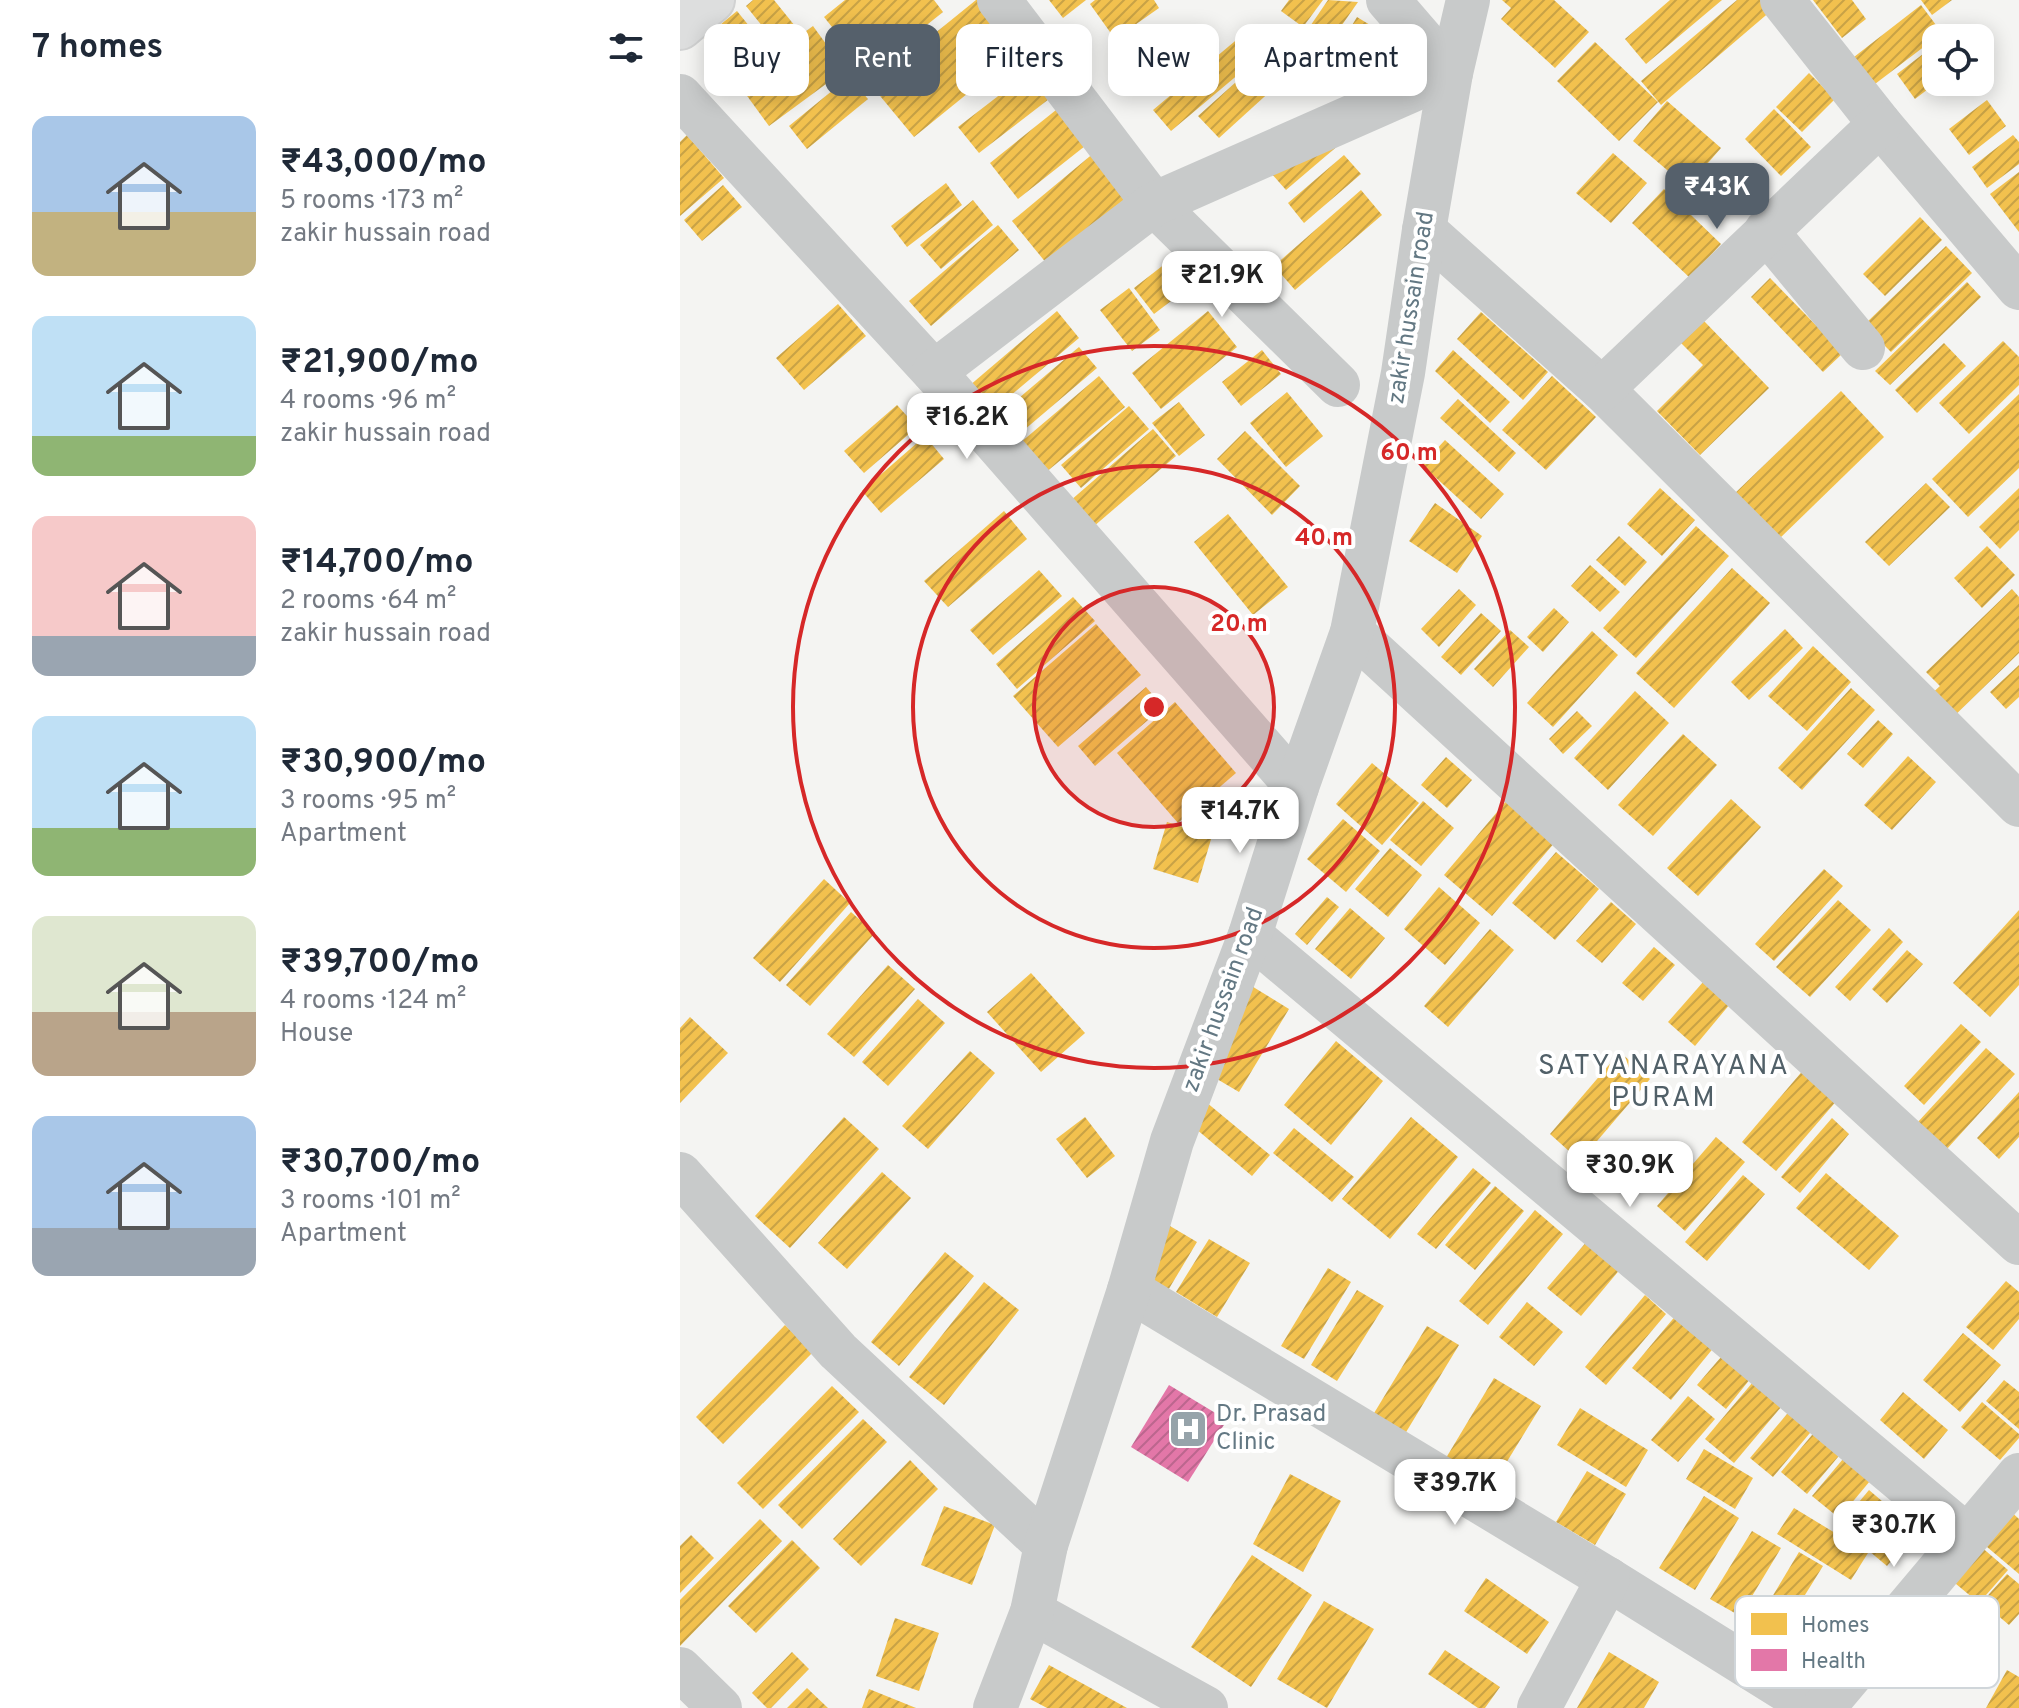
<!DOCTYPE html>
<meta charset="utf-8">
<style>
:root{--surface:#fff;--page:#f6f6f7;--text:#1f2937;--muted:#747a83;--accent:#55606b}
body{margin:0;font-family:Overpass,sans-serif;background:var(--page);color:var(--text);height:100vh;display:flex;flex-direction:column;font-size:30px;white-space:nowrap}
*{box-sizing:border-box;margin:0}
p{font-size:26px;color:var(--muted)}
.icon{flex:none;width:44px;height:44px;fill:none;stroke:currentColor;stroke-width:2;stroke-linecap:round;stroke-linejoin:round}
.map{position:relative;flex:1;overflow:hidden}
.sheet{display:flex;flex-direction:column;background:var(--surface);width:680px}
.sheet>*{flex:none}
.guide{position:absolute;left:24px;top:24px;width:760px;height:72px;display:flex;gap:16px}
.fabs{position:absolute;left:1242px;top:24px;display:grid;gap:16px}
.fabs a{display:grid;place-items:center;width:72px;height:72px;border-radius:16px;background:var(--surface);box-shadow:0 4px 20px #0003;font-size:40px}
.price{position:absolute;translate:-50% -68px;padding:0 18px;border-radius:16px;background:#fff;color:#222;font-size:26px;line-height:52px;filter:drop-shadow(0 2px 4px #0008)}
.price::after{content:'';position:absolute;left:50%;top:48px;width:24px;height:18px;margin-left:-12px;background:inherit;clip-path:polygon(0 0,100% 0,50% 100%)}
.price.on{background:var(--accent);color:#fff}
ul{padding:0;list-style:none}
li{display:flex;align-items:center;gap:24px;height:200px;padding:0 32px}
li span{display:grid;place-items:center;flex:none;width:224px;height:160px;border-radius:16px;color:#555}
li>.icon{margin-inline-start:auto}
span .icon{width:96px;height:96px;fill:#fffc;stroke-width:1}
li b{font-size:34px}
h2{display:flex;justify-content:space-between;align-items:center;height:96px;padding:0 32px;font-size:34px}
.tag{padding:0 28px;border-radius:16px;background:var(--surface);box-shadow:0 4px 20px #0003;font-size:28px;line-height:72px}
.tag.on{background:var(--accent);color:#fff}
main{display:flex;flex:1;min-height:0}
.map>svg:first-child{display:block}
.homes{fill:url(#homes-hatch)}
.health{fill:url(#health-hatch)}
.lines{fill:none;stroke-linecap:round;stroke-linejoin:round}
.major-casing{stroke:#d1d2d2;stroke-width:48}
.minor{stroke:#c8caca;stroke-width:44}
.major{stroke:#dddede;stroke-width:44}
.ring{fill:none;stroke:#d62828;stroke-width:4}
.labels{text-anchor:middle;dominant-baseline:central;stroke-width:8;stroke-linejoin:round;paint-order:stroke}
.street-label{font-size:24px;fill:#637883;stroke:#fff}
.poi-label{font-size:24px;fill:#637883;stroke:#fff;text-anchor:start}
.quarter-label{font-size:28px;letter-spacing:2px;fill:#516068;stroke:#fff}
.key{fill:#fff;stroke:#d0d6da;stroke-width:2}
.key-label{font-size:22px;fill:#637883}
.centre{fill:#d62828;stroke:#fff;stroke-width:4}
.ring-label{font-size:24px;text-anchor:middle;font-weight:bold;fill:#d62828;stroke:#fff;stroke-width:8;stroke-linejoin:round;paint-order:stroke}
</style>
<main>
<section class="sheet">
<h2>7 homes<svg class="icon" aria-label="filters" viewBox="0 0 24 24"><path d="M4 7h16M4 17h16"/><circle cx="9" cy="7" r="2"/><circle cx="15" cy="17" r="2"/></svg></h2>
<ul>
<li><span style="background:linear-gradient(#a9c7e8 60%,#c2b280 0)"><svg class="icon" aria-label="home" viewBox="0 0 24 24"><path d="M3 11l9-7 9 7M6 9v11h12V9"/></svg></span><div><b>₹43,000/mo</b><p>5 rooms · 173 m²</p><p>zakir hussain road</p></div></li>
<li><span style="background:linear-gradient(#bfe0f5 75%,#8fb573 0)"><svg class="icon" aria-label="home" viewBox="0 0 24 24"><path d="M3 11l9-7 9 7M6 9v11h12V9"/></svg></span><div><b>₹21,900/mo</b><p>4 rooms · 96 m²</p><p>zakir hussain road</p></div></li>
<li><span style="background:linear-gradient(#f6c9c9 75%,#9aa5b1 0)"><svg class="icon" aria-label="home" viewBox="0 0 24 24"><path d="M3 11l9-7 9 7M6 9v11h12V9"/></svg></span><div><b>₹14,700/mo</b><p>2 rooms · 64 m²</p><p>zakir hussain road</p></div></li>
<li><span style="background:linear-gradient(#bfe0f5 70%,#8fb573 0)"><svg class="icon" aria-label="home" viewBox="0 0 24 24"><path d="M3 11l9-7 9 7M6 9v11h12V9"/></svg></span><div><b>₹30,900/mo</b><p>3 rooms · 95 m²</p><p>Apartment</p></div></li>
<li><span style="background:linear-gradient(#dfe7d0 60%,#b9a48a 0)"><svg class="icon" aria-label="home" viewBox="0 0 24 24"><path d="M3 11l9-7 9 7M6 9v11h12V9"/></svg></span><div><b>₹39,700/mo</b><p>4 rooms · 124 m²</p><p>House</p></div></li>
<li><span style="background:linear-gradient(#a9c7e8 70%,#9aa5b1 0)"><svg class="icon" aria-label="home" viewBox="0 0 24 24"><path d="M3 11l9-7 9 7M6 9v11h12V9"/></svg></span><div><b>₹30,700/mo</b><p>3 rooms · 101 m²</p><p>Apartment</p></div></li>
</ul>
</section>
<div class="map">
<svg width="1339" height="1708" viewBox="0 0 1339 1708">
<defs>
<pattern id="homes-hatch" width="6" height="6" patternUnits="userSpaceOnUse" patternTransform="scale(2)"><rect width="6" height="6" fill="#f2c14e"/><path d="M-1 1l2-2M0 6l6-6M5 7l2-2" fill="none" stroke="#c8a246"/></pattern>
<pattern id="health-hatch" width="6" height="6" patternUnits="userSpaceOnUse" patternTransform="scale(2)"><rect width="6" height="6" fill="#e377a8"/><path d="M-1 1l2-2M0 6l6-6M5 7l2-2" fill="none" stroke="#bc668e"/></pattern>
</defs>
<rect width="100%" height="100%" fill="#f4f4f2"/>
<g class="homes">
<polygon points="73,0 94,0 115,26 95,42 66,6"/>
<polygon points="165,0 254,0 263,12 188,72 144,17"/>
<polygon points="296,0 301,0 341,50 234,137 191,85"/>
<polygon points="369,0 406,0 383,18"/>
<polygon points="415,0 474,0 479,8 435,39 410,4"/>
<polygon points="609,0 643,0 623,27 601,11"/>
<polygon points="648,0 678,2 632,68 611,54"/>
<polygon points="822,0 874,0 909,32 875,68 821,19 831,8"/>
<polygon points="990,0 1042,0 966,64 945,39"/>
<polygon points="1057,0 1096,0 1099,4 981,105 961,81"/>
<polygon points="1133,0 1172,0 1186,19 1162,38"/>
<polygon points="1241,0 1272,0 1252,15"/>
<polygon points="1241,5 1262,33 1195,84 1174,57"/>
<polygon points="57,11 86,47 53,74 24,38"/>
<polygon points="677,17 708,36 670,99 639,80"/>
<polygon points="133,26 165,70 89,126 57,82"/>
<polygon points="567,31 585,52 491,131 473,110"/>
<polygon points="915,42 978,102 939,141 877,81"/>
<polygon points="1256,44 1256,83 1235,99 1217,74"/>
<polygon points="575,65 595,87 539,138 518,116"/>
<polygon points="348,73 369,99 299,153 278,127"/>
<polygon points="1129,73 1155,99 1122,132 1096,107"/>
<polygon points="169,77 188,99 127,149 109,126"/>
<polygon points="1307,100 1326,126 1289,155 1269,129"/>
<polygon points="987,101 1041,148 1007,187 953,141"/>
<polygon points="1094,109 1131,147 1101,176 1065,139"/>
<polygon points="376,110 405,146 338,199 310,163"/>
<polygon points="7,135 44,178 0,216 0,142"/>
<polygon points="1333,135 1339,142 1339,164 1307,188 1292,167"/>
<polygon points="667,138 606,190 591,173"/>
<polygon points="415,152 450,195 367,264 332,221"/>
<polygon points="933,153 967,183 931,223 896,193"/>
<polygon points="664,155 681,174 624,223 608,203"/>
<polygon points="1339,172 1339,232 1310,194"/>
<polygon points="266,183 282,205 227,247 211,226"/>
<polygon points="43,185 62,207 22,241 4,220"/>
<polygon points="984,189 1041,244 1010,278 952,223"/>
<polygon points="681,190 702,215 615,290 594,266"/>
<polygon points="293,200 313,225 261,269 240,245"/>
<polygon points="1240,217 1262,240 1205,296 1183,274"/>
<polygon points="318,225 339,250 251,326 229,301"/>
<polygon points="1266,246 1292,273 1211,352 1184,325"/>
<polygon points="504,249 525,275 474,314 454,288"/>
<polygon points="1090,278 1163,353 1143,372 1071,297"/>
<polygon points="1287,282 1301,297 1210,385 1195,371"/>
<polygon points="449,288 480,330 452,351 420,310"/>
<polygon points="158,304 186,336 124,390 96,358"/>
<polygon points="377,311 399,338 311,412 289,386"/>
<polygon points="528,311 557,347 481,409 452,373"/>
<polygon points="801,312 868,372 843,400 777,339"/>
<polygon points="1024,321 1089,388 1020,455 977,411 1023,365 1001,343"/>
<polygon points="1323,341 1339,357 1339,385 1289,434 1259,403"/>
<polygon points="1264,343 1286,366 1237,413 1215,390"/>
<polygon points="399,347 417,368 337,436 319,415"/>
<polygon points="582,350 601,374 561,406 542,382"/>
<polygon points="773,350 830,402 810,423 755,371"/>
<polygon points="419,376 445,407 365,473 340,443"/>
<polygon points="872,376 916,417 866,470 822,430"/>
<polygon points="1161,391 1204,437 1095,543 1051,497"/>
<polygon points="607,392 643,436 606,467 570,423"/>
<polygon points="1339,394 1339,468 1288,517 1252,479"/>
<polygon points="778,399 836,453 819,472 760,418"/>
<polygon points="499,402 525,435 499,456 472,423"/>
<polygon points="217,405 237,427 184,473 164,451"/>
<polygon points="449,406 469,429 401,488 381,465"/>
<polygon points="473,429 496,456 413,527 390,501"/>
<polygon points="565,431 620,486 592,515 537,459"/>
<polygon points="245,436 264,459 201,513 182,491"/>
<polygon points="765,440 824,494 801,519 742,465"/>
<polygon points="1246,483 1270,507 1209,566 1185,542"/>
<polygon points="980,488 1015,520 982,556 947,524"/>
<polygon points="1339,488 1339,530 1320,549 1299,527"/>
<polygon points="755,503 802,536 777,573 729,541"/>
<polygon points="324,511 347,539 268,607 244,581"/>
<polygon points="548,514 608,587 573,615 514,542"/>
<polygon points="1016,526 1049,556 956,658 923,628"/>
<polygon points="939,536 967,562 945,586 916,560"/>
<polygon points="1307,546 1335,575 1302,608 1274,578"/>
<polygon points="910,565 940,592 920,612 891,586"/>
<polygon points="1052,568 1090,603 994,708 956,673"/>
<polygon points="359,570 382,596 313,655 290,630"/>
<polygon points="779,589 796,605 759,647 741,629"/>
<polygon points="1332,589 1339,597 1339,653 1267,723 1245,700 1260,686 1246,672"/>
<polygon points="393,597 415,621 337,689 316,664"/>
<polygon points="874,608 889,622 863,652 847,637"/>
<polygon points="801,613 821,631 781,675 761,657"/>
<polygon points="416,624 461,675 378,747 333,696"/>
<polygon points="1105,629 1123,648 1069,700 1051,682"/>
<polygon points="830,630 849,647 813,687 794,669"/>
<polygon points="912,631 938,655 873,727 847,703"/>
<polygon points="1133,646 1171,682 1127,731 1088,696"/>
<polygon points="1339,665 1339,697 1326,709 1310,692"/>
<polygon points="466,687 483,707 415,766 398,746"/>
<polygon points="1171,688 1195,710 1122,790 1098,768"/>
<polygon points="955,691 989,723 928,790 894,758"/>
<polygon points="495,702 556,773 498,823 437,753"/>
<polygon points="897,711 912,726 883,754 869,739"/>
<polygon points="1198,720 1213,734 1183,768 1167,754"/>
<polygon points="1003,734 1037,765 973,836 938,805"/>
<polygon points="1228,756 1256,782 1212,830 1184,805"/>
<polygon points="766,757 792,780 767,808 741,785"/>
<polygon points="692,763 739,803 702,845 656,804"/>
<polygon points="828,799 876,841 812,916 764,875"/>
<polygon points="1051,799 1081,827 1018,896 987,868"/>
<polygon points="743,801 774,828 741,866 710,840"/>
<polygon points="663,819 700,851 666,892 627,859"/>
<polygon points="487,822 532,836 518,883 473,869"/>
<polygon points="710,848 742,875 708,917 675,889"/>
<polygon points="876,852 919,889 875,940 832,903"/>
<polygon points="1144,869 1163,886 1094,961 1075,944"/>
<polygon points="144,879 170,903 100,982 73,958"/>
<polygon points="759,887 800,923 765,965 724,929"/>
<polygon points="647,897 659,907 627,945 615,934"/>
<polygon points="1158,900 1191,930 1130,997 1096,967"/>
<polygon points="931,902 956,924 922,963 896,941"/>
<polygon points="670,908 705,938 671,979 635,949"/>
<polygon points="1339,910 1339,985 1310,1017 1273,983"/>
<polygon points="171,912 195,933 130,1006 106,985"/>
<polygon points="1209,928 1223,942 1170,1001 1155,987"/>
<polygon points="810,929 834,950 768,1027 744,1006"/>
<polygon points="974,947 995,965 963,1001 942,983"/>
<polygon points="1227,950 1243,964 1207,1003 1192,989"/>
<polygon points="208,965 235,989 174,1057 147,1034"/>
<polygon points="351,973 405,1033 361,1072 307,1012"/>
<polygon points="1024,981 1050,1004 1015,1046 988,1022"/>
<polygon points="570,985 609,1009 559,1092 520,1069"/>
<polygon points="238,999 265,1023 208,1086 182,1062"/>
<polygon points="10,1017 48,1053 0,1103 0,1028"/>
<polygon points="1281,1024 1301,1042 1244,1105 1224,1086"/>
<polygon points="656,1041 703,1081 651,1145 604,1105"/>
<polygon points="1306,1048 1335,1074 1266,1150 1237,1123"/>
<polygon points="290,1051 315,1073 248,1149 222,1126"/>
<polygon points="940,1052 970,1079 900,1161 870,1134"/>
<polygon points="1125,1068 1159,1098 1096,1171 1062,1142"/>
<polygon points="1339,1092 1339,1137 1319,1159 1297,1138"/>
<polygon points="526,1102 590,1155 572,1176 509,1123"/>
<polygon points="164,1117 199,1149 110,1248 75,1216"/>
<polygon points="405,1117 435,1156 407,1178 376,1139"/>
<polygon points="731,1117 778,1157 710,1239 662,1199"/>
<polygon points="1152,1118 1169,1134 1120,1193 1101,1177"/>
<polygon points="614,1128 674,1177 652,1202 593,1153"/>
<polygon points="1036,1137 1065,1162 1005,1231 977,1206"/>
<polygon points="793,1168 811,1183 756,1249 737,1234"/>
<polygon points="202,1172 231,1198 167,1269 138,1243"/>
<polygon points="1146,1173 1219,1236 1189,1270 1116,1208"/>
<polygon points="1063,1175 1085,1194 1027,1261 1005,1242"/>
<polygon points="815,1186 844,1211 795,1270 765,1245"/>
<polygon points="855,1210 883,1234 808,1325 779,1301"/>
<polygon points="490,1226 517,1242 487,1292 460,1276"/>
<polygon points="914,1233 947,1261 901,1316 867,1288"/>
<polygon points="529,1239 570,1263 537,1317 496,1292"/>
<polygon points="265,1252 294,1276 219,1366 191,1342"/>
<polygon points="648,1268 671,1282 624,1359 601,1346"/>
<polygon points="1326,1281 1339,1292 1339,1319 1313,1350 1286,1327"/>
<polygon points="304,1282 339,1310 264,1405 229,1377"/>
<polygon points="677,1290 704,1306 657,1381 631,1365"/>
<polygon points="965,1295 986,1314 926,1385 905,1367"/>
<polygon points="847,1302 883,1332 854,1366 819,1337"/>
<polygon points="997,1314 1035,1346 991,1400 952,1368"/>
<polygon points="105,1325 133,1352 43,1444 16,1417"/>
<polygon points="747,1326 779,1345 717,1447 685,1428"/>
<polygon points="1283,1333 1321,1365 1280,1412 1243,1380"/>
<polygon points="1047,1350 1075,1373 1046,1409 1017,1385"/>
<polygon points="1078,1376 1107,1400 1054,1463 1025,1439"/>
<polygon points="814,1378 861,1406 809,1491 763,1463"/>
<polygon points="1324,1380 1339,1392 1339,1429 1306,1401"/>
<polygon points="152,1386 179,1412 83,1509 57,1483"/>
<polygon points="1223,1392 1268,1430 1244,1459 1200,1420"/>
<polygon points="1008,1396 1035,1419 998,1462 971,1440"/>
<polygon points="1302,1402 1339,1434 1339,1438 1320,1460 1281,1427"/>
<polygon points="900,1408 968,1450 946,1487 877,1445"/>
<polygon points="1112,1408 1135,1427 1093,1477 1070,1458"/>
<polygon points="183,1419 207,1442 122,1529 98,1505"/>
<polygon points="1137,1429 1163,1451 1127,1494 1101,1472"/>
<polygon points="1024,1449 1073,1478 1055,1509 1006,1479"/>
<polygon points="1163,1459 1190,1481 1159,1518 1132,1496"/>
<polygon points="230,1460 258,1489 181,1566 153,1539"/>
<polygon points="907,1471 946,1494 915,1545 876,1522"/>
<polygon points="610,1474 661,1501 623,1572 573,1544"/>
<polygon points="1189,1490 1236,1530 1207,1566 1159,1526"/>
<polygon points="1024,1496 1059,1518 1015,1590 979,1568"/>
<polygon points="264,1506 315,1525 292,1585 241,1565"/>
<polygon points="1114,1508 1188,1553 1171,1580 1097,1534"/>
<polygon points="1328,1509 1339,1519 1339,1574 1300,1541"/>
<polygon points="80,1519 102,1541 0,1646 0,1600"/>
<polygon points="1072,1531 1101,1548 1060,1616 1030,1599"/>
<polygon points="11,1535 34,1558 0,1593 0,1546"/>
<polygon points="112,1540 140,1568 76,1633 48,1606"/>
<polygon points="1299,1545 1328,1570 1299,1603 1270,1579"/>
<polygon points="1119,1552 1143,1566 1087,1656 1065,1642"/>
<polygon points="572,1555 632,1595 571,1687 511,1647"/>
<polygon points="1327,1574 1339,1584 1339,1614 1329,1625 1302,1602"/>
<polygon points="806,1578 869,1622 847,1654 784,1611"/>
<polygon points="1261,1590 1315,1636 1294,1660 1241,1614"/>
<polygon points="644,1601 694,1629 647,1708 597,1679"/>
<polygon points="215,1618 259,1633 239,1691 196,1676"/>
<polygon points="765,1650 820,1687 805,1708 798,1708 748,1674"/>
<polygon points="112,1652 129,1669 91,1708 87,1708 72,1693"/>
<polygon points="929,1652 979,1682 964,1708 897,1708"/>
<polygon points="369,1665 447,1708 367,1708 350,1699"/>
<polygon points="1327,1670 1339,1677 1339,1708 1306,1708"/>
<polygon points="127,1688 148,1708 107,1708"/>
<polygon points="189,1689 236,1708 182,1708"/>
</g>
<polygon class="health" points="489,1385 547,1420 508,1482 451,1447"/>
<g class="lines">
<defs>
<polyline id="major" points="0,27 32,0"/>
</defs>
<use href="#major" class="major-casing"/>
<g class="minor">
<polyline points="319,0 474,204 658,385"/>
<polyline points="1102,0 1200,124 1339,288"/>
<polyline points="0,96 254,372 617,787"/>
<polyline points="744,230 922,389 1339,805"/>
<polyline points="1086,231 1183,348"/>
<polyline points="254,372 474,204 771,73 708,0"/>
<polyline points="922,389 1200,124"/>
<polyline points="672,632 1339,1243"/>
<polyline points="570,935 1286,1535"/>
<polyline points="0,1174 158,1351 366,1545"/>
<polyline points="449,1290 928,1579 1135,1708"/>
<polyline points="352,1612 526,1708"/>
<polyline points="0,1669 40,1708"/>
<polyline points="315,1708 352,1612 366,1545 449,1290 492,1141 570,935 617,787 672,632 723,373 744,230 771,73 788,0"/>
<polyline points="859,1708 928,1579"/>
<polyline points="1143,1708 1339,1475"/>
</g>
<use href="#major" class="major"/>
</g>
<circle cx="474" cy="707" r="120" fill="#d62828" fill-opacity=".12"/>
<g class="ring">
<circle cx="474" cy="707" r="120"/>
<circle cx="474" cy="707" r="241"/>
<circle cx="474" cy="707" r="361"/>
</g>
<defs>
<symbol id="hospital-square" viewBox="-11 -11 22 22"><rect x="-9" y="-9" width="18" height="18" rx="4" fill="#96a3aa" stroke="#fff"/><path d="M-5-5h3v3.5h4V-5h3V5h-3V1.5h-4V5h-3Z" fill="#fff"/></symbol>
</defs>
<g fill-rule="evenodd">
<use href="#hospital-square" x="486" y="1407" width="44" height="44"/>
</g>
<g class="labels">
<g class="street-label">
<text transform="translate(732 308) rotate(-81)">zakir hussain road</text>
<text transform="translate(544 1000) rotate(-70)">zakir hussain road</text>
</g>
<g class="poi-label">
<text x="536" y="1415">Dr. Prasad<tspan x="536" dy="28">Clinic</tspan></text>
</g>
<g class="quarter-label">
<text x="984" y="1067">SATYANARAYANA<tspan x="984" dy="32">PURAM</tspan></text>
</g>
</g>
<rect x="1055" y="1596" width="264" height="92" rx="12" class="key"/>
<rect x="1071" y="1613" width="36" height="22" fill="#f2c14e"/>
<rect x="1071" y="1649" width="36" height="22" fill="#e377a8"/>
<g class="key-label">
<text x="1121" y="1632">Homes</text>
<text x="1121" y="1668">Health</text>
</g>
<circle cx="474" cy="707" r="12" class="centre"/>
<g class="ring-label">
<text x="729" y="460">60 m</text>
<text x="644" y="545">40 m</text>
<text x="559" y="631">20 m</text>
</g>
</svg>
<div class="fabs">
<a><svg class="icon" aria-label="locate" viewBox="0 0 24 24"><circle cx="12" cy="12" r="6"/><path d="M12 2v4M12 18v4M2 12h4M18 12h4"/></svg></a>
</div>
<b class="price on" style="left:1037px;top:231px">₹43K</b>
<b class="price" style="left:542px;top:319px">₹21.9K</b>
<b class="price" style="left:287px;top:461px">₹16.2K</b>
<b class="price" style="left:560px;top:855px">₹14.7K</b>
<b class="price" style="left:950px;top:1209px">₹30.9K</b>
<b class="price" style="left:775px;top:1527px">₹39.7K</b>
<b class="price" style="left:1214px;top:1569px">₹30.7K</b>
<div class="guide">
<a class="tag">Buy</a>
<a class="tag on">Rent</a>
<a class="tag">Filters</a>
<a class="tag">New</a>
<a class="tag">Apartment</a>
</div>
</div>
</main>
